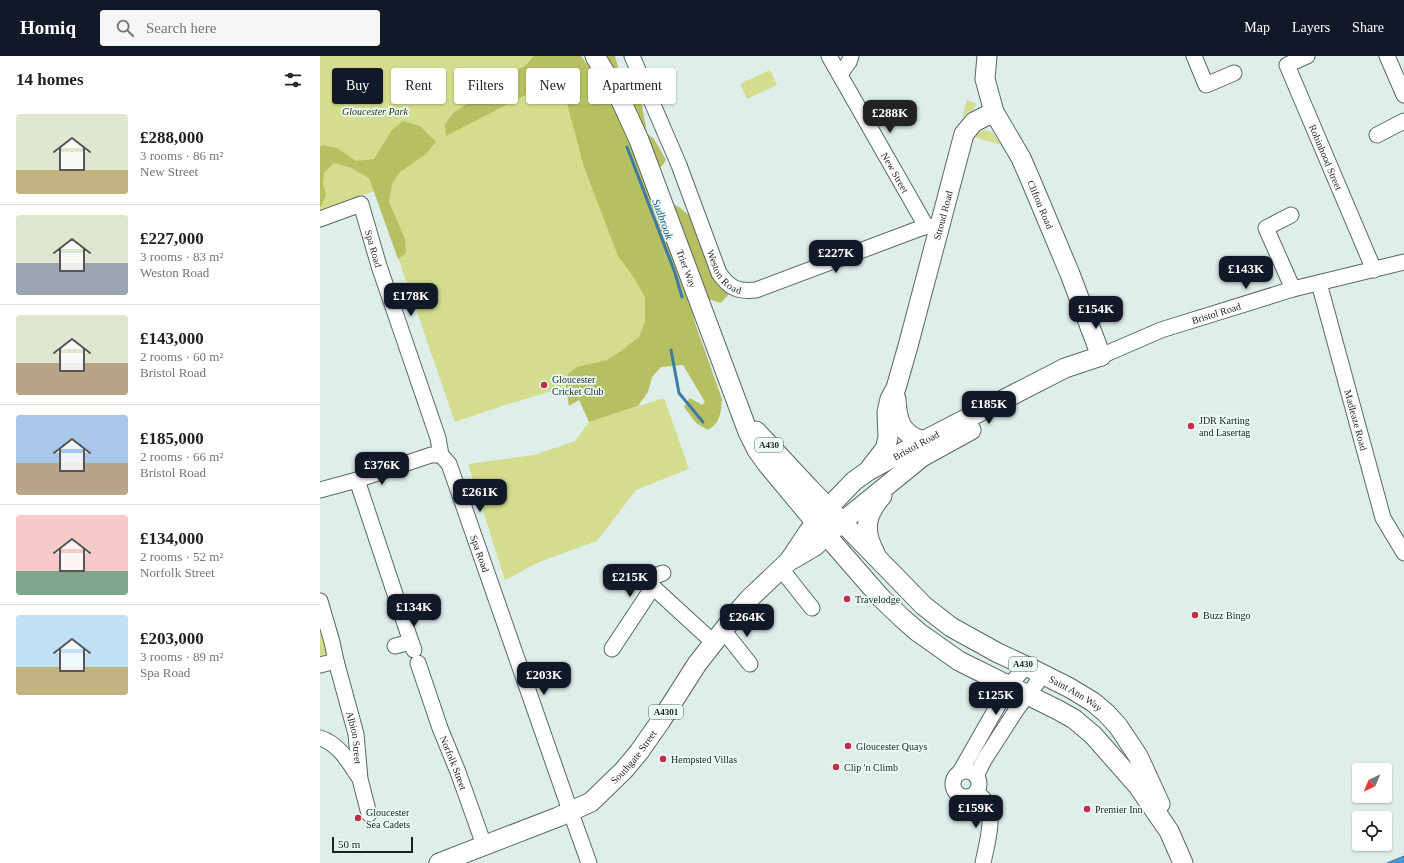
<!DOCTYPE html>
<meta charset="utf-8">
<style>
:root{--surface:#fff;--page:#f6f6f6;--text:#202124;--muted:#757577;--line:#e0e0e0;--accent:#111827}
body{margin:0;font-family:Georgia,serif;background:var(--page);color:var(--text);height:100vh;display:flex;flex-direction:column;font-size:15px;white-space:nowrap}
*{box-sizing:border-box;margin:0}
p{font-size:13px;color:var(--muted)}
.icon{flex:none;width:22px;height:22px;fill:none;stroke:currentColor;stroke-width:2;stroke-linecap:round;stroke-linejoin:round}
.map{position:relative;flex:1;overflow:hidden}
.side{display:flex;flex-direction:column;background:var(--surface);width:320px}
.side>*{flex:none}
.hud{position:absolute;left:12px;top:12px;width:380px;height:36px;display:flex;gap:8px}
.needle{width:26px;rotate:224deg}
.buttons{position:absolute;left:1032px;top:707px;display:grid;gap:8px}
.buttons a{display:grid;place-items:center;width:40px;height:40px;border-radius:4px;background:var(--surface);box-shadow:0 1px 3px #0004;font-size:20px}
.scale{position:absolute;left:12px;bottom:10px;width:81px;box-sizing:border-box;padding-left:4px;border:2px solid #1d2221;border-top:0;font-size:11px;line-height:14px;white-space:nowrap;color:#1d2221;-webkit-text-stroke:3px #ebfbf7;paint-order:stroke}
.price{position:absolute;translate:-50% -34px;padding:0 9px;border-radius:8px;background:var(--accent);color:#fff;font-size:13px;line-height:26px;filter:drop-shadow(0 1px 2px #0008)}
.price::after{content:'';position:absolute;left:50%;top:24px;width:12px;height:9px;margin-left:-6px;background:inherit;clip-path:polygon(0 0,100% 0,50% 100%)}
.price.selected{background:#222;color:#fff}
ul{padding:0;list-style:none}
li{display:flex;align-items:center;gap:12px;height:100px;padding:0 16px}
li+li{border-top:1px solid var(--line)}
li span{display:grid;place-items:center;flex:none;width:112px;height:80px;border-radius:4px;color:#555}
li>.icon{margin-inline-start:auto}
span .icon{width:48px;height:48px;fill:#fffc;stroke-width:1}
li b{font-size:17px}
h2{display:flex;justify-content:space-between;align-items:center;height:48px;padding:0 16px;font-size:17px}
.tag{padding:0 14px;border-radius:4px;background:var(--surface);box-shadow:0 1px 3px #0004;font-size:14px;line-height:36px}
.tag.selected{background:var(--accent);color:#fff}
header{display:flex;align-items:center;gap:24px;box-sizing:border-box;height:56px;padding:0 20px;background:var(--accent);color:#fff}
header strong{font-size:19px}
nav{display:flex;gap:22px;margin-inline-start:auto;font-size:14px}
.search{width:280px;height:36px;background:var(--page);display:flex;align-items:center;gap:10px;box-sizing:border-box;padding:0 14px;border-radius:4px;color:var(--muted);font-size:15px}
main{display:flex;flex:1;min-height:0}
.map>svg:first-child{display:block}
.green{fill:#d4dd8d}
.forest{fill:#b6c063}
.water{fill:#4c9fd9;stroke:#3e7aa2}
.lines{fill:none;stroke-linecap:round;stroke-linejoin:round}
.stream{stroke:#3e7aa2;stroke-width:3}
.minor-casing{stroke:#5a6864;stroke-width:17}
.major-casing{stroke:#5a6864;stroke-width:21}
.minor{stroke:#fff;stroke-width:15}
.major{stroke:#fff;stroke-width:19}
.poi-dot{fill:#bf2e44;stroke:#ebfbf7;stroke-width:1.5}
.labels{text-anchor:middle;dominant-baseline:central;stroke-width:3.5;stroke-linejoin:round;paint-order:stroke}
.shield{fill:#ebfbf7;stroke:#5b6361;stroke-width:1}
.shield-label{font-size:9px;font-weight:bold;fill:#1d2221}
.park-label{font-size:10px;font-style:italic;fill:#2f320a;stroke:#ebfbf7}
.street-label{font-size:10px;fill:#1d2221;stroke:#ebfbf7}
.poi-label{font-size:10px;fill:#1d2221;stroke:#ebfbf7;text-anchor:start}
.water-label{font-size:11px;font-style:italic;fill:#1c5880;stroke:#ebfbf7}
</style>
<header>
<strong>Homiq</strong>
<div class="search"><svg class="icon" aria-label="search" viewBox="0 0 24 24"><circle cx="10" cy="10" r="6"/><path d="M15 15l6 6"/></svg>Search here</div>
<nav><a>Map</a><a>Layers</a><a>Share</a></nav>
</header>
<main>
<section class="side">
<h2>14 homes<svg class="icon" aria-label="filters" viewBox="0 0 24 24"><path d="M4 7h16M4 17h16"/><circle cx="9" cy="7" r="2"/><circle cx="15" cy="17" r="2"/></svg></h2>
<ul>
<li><span style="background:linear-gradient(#dfe7d0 70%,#c2b280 0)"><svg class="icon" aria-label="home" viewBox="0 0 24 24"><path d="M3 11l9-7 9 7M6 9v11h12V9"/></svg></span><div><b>£288,000</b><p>3 rooms · 86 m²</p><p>New Street</p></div></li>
<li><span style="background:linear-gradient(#dfe7d0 60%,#9aa5b1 0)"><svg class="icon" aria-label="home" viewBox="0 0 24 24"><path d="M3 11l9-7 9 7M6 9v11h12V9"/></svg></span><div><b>£227,000</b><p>3 rooms · 83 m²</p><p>Weston Road</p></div></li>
<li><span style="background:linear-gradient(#dfe7d0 60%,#b9a48a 0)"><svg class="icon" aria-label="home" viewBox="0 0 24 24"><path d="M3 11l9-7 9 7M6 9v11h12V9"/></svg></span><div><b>£143,000</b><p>2 rooms · 60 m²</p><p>Bristol Road</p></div></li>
<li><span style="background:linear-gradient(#a9c7e8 60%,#b9a48a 0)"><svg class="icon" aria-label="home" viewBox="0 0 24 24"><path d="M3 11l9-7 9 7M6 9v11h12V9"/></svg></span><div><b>£185,000</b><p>2 rooms · 66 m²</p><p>Bristol Road</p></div></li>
<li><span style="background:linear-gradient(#f6c9c9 70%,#7fa58c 0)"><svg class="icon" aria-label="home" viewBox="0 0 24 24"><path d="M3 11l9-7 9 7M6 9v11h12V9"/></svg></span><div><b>£134,000</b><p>2 rooms · 52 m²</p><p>Norfolk Street</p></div></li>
<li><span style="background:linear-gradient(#bfe0f5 65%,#c2b280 0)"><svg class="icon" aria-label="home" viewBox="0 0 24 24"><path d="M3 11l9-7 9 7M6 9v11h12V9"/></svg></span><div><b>£203,000</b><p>3 rooms · 89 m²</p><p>Spa Road</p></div></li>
</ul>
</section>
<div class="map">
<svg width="1084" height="807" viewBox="0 0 1084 807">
<rect width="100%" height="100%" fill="#deeeea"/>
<g class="green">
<polygon points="0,0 261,0 265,6 349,261 270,323 222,338 185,349 135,366 55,135 0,155"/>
<polygon points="450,14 457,29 427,43 420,28"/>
<polygon points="647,44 657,48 652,55 642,61"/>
<polygon points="664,74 672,76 681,89 657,82 656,80 657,78"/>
<polygon points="344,342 369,413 316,434 277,485 219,506 185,524 148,408 214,399 255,385 269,366"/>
<polygon points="0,577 7,598 0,600"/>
</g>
<g class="forest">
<path d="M214,0H261L265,6L278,16V0H295L298,11L321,44L327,77L334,83L346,104L342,110L329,119L348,145L359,151L371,161L404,217L409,238L401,247L388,243L368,240L375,267L402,343C401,357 400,367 388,374L376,367L364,351L370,342L382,349L385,346L363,309L341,311L332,321L328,336L318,350L269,366L259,344L249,350L246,331L248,318L257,311L287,304L301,295L319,281L325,266V241L312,219L298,200L264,111L240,21L126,80L125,68L133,57L151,45L165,25L178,16L195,15L206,9Z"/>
<polygon points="83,65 100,70 116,86 106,98 80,116 72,128 69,146 85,183 86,197 78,203 49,122 29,111 14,107 4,117 3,127 6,139 0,152 0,91 3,89 17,92 36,105 54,103 72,74"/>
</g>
<polygon class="water" points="1084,800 1084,807 1067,807"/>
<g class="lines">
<g class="stream">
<polyline points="307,91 355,217 362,241"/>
<polyline points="351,294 359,337 383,366"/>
</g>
<defs>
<g id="minor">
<path id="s1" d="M312,0L359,109L399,217C409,232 418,236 436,234L601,172L608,170L619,172"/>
<path id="s2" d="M509,0L606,170"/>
<polyline points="874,0 886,29 914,17"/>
<path id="s3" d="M987,0L967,9L1054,214"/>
<polyline points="1067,0 1084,39"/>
<polyline points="520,18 529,6 531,0"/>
<polyline points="1057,79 1084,65"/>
<polyline points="971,159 946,172 973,233"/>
<path id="s4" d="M0,163L41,148L59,210L118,382L121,399L129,408L246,743L269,807"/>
<path id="s5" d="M999,227L1063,462L1084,497"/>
<path id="s6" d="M781,300L841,274L973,233L1084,206"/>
<polyline points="37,424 91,586"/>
<polyline points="0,434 37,424 111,399 121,399"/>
<polyline points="461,513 492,552"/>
<polyline points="333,531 393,586"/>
<polyline points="0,545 12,586 16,605 0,609"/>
<polyline points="403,574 430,608"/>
<polyline points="75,590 91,586 94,594"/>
<polyline points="292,593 333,531 330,522 343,517"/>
<path id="s7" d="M16,605L36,678L40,723L49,758"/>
<path id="s8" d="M98,607L120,672L138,716L164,789"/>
<path d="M0,682C19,688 28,705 38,720"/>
<circle cx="646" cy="728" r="13"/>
<polyline points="640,716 689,630 706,610"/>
<polyline points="656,720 664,704 697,653 723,619"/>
<path d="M656,736C659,739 663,741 665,745C676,759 666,791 663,807"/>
</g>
<g id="major">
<path id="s9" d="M275,0L298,38L319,84L428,376L437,394L447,408L507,480L561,542L582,562L598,576L639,605L738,654L754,663L773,679L818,730L849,775L863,807"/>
<path id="s10" d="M667,0L665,23L674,56L701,102L711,125L750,218L781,300"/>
<path d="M576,343C577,365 581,378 603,385"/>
<path id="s11" d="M436,375L490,433L604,550L631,571L678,597L706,610L750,632L773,646L786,657L798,670L818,700L840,748"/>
<path id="s12" d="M551,411L565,393L568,382L567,356L570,343L576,332L588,290L644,78L654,66L674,56"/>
<path d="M555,497C543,475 545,459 562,440"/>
<polyline points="473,503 495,490 522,466 602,401 651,374"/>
<path id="s13" d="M119,807L238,761L271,746L304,714L319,696L340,666L377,608L416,558L429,543L469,505L489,475L508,452L534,425L548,415L603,385L745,312L781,300"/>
</g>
</defs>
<use href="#minor" class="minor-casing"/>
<use href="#major" class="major-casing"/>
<use href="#minor" class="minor"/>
<use href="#major" class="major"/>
</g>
<g class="poi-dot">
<circle cx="224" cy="329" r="4"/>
<circle cx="871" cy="370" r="4"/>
<circle cx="527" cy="543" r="4"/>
<circle cx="875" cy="559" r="4"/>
<circle cx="528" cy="690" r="4"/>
<circle cx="343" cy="703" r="4"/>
<circle cx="516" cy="711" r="4"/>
<circle cx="767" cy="753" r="4"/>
<circle cx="38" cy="762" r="4"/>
</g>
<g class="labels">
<g class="shield">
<rect x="435" y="382" width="28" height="14" rx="3"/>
<rect x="689" y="601" width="28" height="14" rx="3"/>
<rect x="329" y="649" width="34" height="14" rx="3"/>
</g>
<g class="shield-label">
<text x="449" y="389">A430</text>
<text x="703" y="608">A430</text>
<text x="346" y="656">A4301</text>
</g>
<g class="park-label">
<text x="55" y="55">Gloucester Park</text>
</g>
<g class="street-label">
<text stroke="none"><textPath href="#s3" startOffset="122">Robinhood Street</textPath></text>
<text stroke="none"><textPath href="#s2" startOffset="134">New Street</textPath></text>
<text stroke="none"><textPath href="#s10" startOffset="161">Clifton Road</textPath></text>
<text stroke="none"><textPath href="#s12" startOffset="265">Stroud Road</textPath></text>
<text stroke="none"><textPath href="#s4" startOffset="90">Spa Road</textPath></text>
<text stroke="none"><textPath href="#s9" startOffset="232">Trier Way</textPath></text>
<text stroke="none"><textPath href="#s1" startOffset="236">Weston Road</textPath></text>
<text stroke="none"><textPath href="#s6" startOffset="123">Bristol Road</textPath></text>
<text stroke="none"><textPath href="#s5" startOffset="142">Madleaze Road</textPath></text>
<text stroke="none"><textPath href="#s13" startOffset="652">Bristol Road</textPath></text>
<text stroke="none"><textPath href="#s4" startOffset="414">Spa Road</textPath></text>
<text stroke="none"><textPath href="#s11" startOffset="418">Saint Ann Way</textPath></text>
<text stroke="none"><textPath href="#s7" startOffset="79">Albion Street</textPath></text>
<text stroke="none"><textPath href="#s13" startOffset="226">Southgate Street</textPath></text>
<text stroke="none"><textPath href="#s8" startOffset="106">Norfolk Street</textPath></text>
</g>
<g class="poi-label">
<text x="232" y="323">Gloucester<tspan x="232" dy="12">Cricket Club</tspan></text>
<text x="879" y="364">JDR Karting<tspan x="879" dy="12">and Lasertag</tspan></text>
<text x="535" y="543">Travelodge</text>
<text x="883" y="559">Buzz Bingo</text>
<text x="536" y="690">Gloucester Quays</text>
<text x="351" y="703">Hempsted Villas</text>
<text x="524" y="711">Clip 'n Climb</text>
<text x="775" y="753">Premier Inn</text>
<text x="46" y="756">Gloucester<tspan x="46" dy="12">Sea Cadets</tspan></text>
</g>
<g class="water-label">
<text transform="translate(343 163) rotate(70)">Sudbrook</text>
</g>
</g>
</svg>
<div class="buttons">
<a><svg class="needle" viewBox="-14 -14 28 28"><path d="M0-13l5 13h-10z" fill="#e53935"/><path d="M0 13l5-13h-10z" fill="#757577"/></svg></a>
<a><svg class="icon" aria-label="locate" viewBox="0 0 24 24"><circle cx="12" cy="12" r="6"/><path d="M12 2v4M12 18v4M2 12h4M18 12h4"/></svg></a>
</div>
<div class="scale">50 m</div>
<b class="price selected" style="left:570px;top:78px">£288K</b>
<b class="price" style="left:516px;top:218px">£227K</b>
<b class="price" style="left:926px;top:234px">£143K</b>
<b class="price" style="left:91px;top:261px">£178K</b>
<b class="price" style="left:776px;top:274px">£154K</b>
<b class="price" style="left:669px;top:369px">£185K</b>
<b class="price" style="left:62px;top:430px">£376K</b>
<b class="price" style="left:160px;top:457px">£261K</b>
<b class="price" style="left:310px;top:542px">£215K</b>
<b class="price" style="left:94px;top:572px">£134K</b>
<b class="price" style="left:427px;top:582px">£264K</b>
<b class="price" style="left:224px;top:640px">£203K</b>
<b class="price" style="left:676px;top:660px">£125K</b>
<b class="price" style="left:656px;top:773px">£159K</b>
<div class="hud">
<a class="tag selected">Buy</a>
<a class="tag">Rent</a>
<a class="tag">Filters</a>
<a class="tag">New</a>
<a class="tag">Apartment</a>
</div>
</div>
</main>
